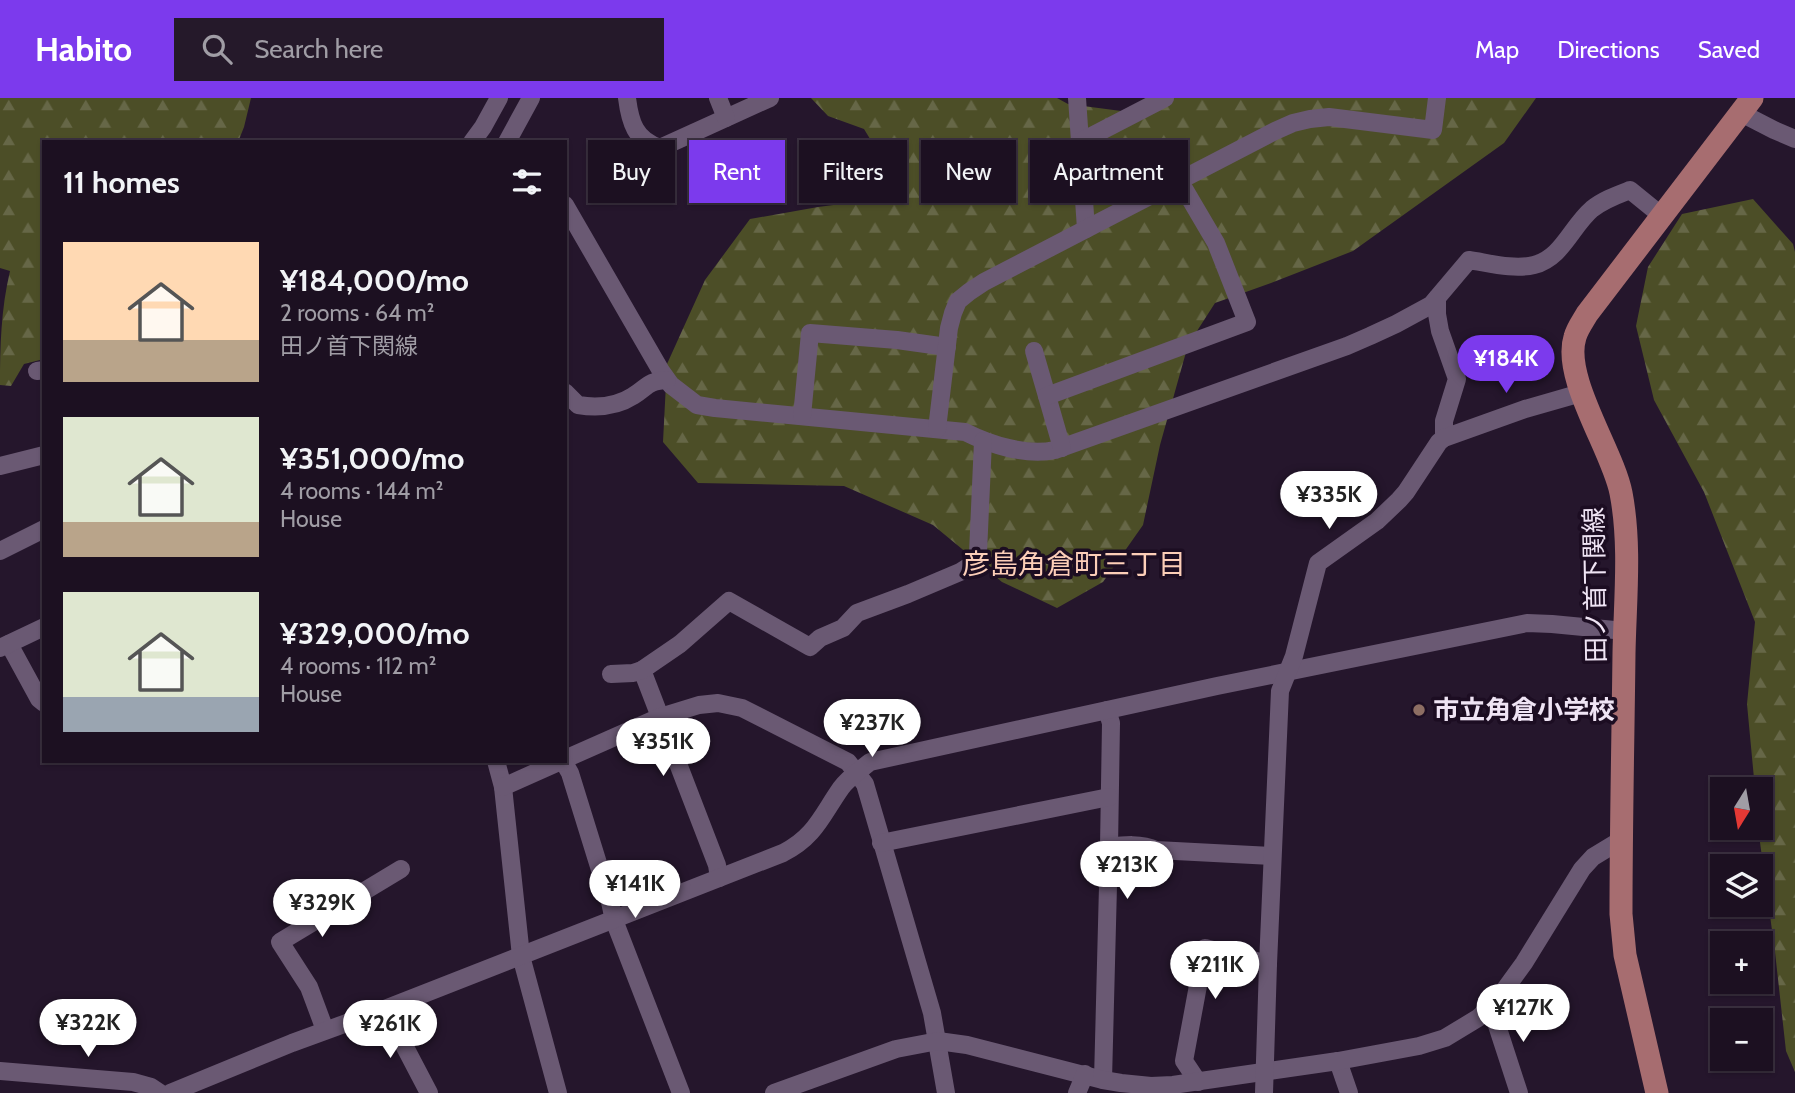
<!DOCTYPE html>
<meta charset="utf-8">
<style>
:root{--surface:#1c1021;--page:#25192a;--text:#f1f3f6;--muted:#a09da5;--line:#3a303f;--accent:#7c3aed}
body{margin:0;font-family:Cabin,"Noto Sans JP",sans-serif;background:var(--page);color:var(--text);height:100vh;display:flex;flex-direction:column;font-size:26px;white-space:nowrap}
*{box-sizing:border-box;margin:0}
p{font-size:23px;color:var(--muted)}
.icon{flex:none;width:38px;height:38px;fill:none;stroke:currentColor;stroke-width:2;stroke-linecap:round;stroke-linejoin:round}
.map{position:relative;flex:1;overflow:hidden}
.side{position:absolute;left:42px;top:42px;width:525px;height:623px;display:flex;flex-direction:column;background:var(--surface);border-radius:0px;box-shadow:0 2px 5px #0004,0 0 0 2px var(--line)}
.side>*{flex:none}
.top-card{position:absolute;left:588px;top:42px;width:665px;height:63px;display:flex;gap:14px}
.needle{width:46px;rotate:191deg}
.tools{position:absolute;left:1710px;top:679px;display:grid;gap:14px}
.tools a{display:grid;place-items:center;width:63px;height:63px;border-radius:0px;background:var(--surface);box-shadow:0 2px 5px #0004,0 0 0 2px var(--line);font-size:35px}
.price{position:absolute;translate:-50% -60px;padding:0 16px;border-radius:24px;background:#fff;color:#222;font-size:23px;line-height:46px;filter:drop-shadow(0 2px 4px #0008)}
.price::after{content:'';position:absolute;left:50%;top:42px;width:21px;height:16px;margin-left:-10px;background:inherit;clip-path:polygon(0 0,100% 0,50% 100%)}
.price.selected{background:var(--accent);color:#fff}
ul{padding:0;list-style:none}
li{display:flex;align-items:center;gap:21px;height:175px;padding:0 21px}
li span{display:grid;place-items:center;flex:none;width:196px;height:140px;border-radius:0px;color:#555}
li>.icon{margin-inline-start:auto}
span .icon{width:84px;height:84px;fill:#fffc;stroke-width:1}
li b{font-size:30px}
h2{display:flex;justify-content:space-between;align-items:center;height:84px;padding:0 21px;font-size:30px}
.tag{padding:0 24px;border-radius:0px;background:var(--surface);box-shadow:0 2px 5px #0004,0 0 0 2px var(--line);font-size:24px;line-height:63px}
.tag.selected{background:var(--accent);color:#fff}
header{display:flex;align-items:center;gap:42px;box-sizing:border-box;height:98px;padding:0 35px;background:var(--accent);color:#fff}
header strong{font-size:33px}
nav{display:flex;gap:38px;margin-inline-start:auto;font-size:24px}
.search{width:490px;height:63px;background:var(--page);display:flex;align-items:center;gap:18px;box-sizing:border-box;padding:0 24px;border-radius:0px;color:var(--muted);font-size:26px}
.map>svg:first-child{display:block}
.forest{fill:url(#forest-firs)}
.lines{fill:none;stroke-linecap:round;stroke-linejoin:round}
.minor{stroke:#6a5973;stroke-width:18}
.major{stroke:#a76d70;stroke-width:23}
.education-dot{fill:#8d6e63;stroke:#1c0d22;stroke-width:2.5}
.labels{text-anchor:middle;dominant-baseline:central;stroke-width:7;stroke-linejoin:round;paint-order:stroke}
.street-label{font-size:26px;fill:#efe4f4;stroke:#1c0d22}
.poi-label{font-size:26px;font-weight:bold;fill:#efe4f4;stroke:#1c0d22;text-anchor:start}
.neighbourhood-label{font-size:28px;fill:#fcceb8;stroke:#1c0d22}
</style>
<header>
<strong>Habito</strong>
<div class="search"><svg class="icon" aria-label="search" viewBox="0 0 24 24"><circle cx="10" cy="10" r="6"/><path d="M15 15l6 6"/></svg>Search here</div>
<nav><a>Map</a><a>Directions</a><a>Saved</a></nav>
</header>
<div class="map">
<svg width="1795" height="995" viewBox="0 0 1795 995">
<defs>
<pattern id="forest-firs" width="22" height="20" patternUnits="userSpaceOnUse" patternTransform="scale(1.75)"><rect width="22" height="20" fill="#4c4e27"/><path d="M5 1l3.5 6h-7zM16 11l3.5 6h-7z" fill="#666747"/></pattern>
</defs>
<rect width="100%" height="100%" fill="#25162c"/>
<g class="forest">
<path d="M0,0H251L244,29L238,44H44V261L24,266L11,288L0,287C0,248 1,211 10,173L0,170Z"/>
<polygon points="811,0 1057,0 1068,6 1144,16 1152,0 1536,0 1504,45 1353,153 1271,185 1215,205 1188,247 1160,347 1143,427 1103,484 1057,510 1002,484 933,427 844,388 698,385 663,344 667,266 705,182 750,121 818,109 864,103 892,77 864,31 828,18"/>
<polygon points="1753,101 1793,146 1795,154 1795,974 1786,953 1775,854 1759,737 1760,691 1755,691 1747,606 1755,524 1704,394 1654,302 1636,228 1648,169 1682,116"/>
</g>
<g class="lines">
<g class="minor">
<path d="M627,0C630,24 635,42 660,50L770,0"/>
<polyline points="718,0 726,20"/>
<polyline points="1077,0 1086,131"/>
<polyline points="1741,15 1774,32 1795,41"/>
<polyline points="472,44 483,29 499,0"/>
<polyline points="507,44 531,0"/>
<polyline points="1080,44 1165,0"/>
<path d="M565,107L661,273L671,287L697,307L715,310L965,334C991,347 1026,358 1055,352L1347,248L1370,238L1396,226L1431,207L1469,162C1489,165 1514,172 1534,167C1562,160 1571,129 1592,111C1603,102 1617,97 1630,92L1662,118"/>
<polyline points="1437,200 1437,216 1440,233 1457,281 1444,323 1444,340"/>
<polyline points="1034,253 1062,350"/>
<polyline points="37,273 44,272"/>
<path d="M565,294L578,307C597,310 616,309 633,298C648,289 647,283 667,282"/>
<polyline points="1047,298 1247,224 1216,145 1179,82"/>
<polyline points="802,318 810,235 897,242 947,249"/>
<polyline points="937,331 949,230 953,215 958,203 969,194 984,184 1275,33 1293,25 1310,21 1329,19 1433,32 1437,0"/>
<polyline points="0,368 44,357"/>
<polyline points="0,453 44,431"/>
<polyline points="9,546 39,601 44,605"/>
<polyline points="0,550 44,529"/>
<polyline points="642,572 717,767 719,780"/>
<polyline points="611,576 633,575 642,572 680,546 729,503 810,549 820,540 843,530 857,515 908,496 960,474 971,467 978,455 983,343"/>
<polyline points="1107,612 1111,625 1109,749"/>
<polyline points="565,661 660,619 699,607 718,605 742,610 848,664 865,686 932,915 946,995"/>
<polyline points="496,663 503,689 521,858 558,995"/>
<polyline points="563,663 570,675 610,804 614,822 681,995"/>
<polyline points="503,689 561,663"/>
<polyline points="881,745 1109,699"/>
<polyline points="1491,909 1519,995"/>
<polyline points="385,911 429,995"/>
<polyline points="325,932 309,889 280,844 401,771"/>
<polyline points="1338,963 1349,995"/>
<polyline points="0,973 133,984 151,989 160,995"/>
<path d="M1103,982L1109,749C1124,747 1141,745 1156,752L1272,758"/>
<polyline points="1198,984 1184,963 1205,850 1268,866"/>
<path d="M170,995L292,945L385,911L783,755C815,739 822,717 841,690C848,680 860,672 870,664L1217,588L1527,525L1552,526L1625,533"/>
<polyline points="774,995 896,951 938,943 967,947 1103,982 1121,985 1151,988 1173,987 1338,963 1419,948 1445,940 1478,920 1495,905 1524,865 1582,771 1593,759 1621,742"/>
<polyline points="1077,995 1085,976"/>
<polyline points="1264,995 1268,866 1280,593 1294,558 1318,465 1377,423 1399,402 1406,394 1439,344 1444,340 1525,311 1581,295"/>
</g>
<path class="major" d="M1657,995L1625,857L1621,816C1621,729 1623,642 1624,555C1625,503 1631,447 1621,395C1613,353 1562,280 1575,239C1577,231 1583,223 1587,216L1752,0"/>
</g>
<circle class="education-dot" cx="1419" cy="612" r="7"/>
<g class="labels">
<g class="street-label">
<text transform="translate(1595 487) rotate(-91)">田ノ首下関線</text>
</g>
<g class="poi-label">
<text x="1433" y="612">市立角倉小学校</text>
</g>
<g class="neighbourhood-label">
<text x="1074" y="466">彦島角倉町三丁目</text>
</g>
</g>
</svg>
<div class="tools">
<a><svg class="needle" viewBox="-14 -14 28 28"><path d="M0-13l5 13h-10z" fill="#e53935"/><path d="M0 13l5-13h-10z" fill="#a09da5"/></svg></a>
<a><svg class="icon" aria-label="layers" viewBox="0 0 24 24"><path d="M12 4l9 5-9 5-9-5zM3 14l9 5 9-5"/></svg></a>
<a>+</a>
<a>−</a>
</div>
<b class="price selected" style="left:1506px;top:297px">¥184K</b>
<b class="price" style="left:1329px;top:433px">¥335K</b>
<b class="price" style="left:872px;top:661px">¥237K</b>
<b class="price" style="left:663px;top:680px">¥351K</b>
<b class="price" style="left:1127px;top:803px">¥213K</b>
<b class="price" style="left:635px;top:822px">¥141K</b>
<b class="price" style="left:322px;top:841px">¥329K</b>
<b class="price" style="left:1215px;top:903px">¥211K</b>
<b class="price" style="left:1523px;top:946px">¥127K</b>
<b class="price" style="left:88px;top:961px">¥322K</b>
<b class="price" style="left:390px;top:962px">¥261K</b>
<div class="top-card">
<a class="tag">Buy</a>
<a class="tag selected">Rent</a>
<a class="tag">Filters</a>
<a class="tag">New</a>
<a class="tag">Apartment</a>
</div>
<section class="side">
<h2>11 homes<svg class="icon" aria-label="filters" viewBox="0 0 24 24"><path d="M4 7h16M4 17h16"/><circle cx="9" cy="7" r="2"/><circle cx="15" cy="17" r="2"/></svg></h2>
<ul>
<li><span style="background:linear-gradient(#ffd9b3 70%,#b9a48a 0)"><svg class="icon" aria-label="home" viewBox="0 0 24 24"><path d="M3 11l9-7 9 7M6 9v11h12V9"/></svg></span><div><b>¥184,000/mo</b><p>2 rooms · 64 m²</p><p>田ノ首下関線</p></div></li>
<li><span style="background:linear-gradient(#dfe7d0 75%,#b9a48a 0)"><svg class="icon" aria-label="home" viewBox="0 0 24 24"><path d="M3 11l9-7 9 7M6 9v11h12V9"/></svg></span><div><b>¥351,000/mo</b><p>4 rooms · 144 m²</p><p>House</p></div></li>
<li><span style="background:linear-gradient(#dfe7d0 75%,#9aa5b1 0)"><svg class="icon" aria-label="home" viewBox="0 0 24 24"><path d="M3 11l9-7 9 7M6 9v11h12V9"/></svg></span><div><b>¥329,000/mo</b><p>4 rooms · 112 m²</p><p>House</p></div></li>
</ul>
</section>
</div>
